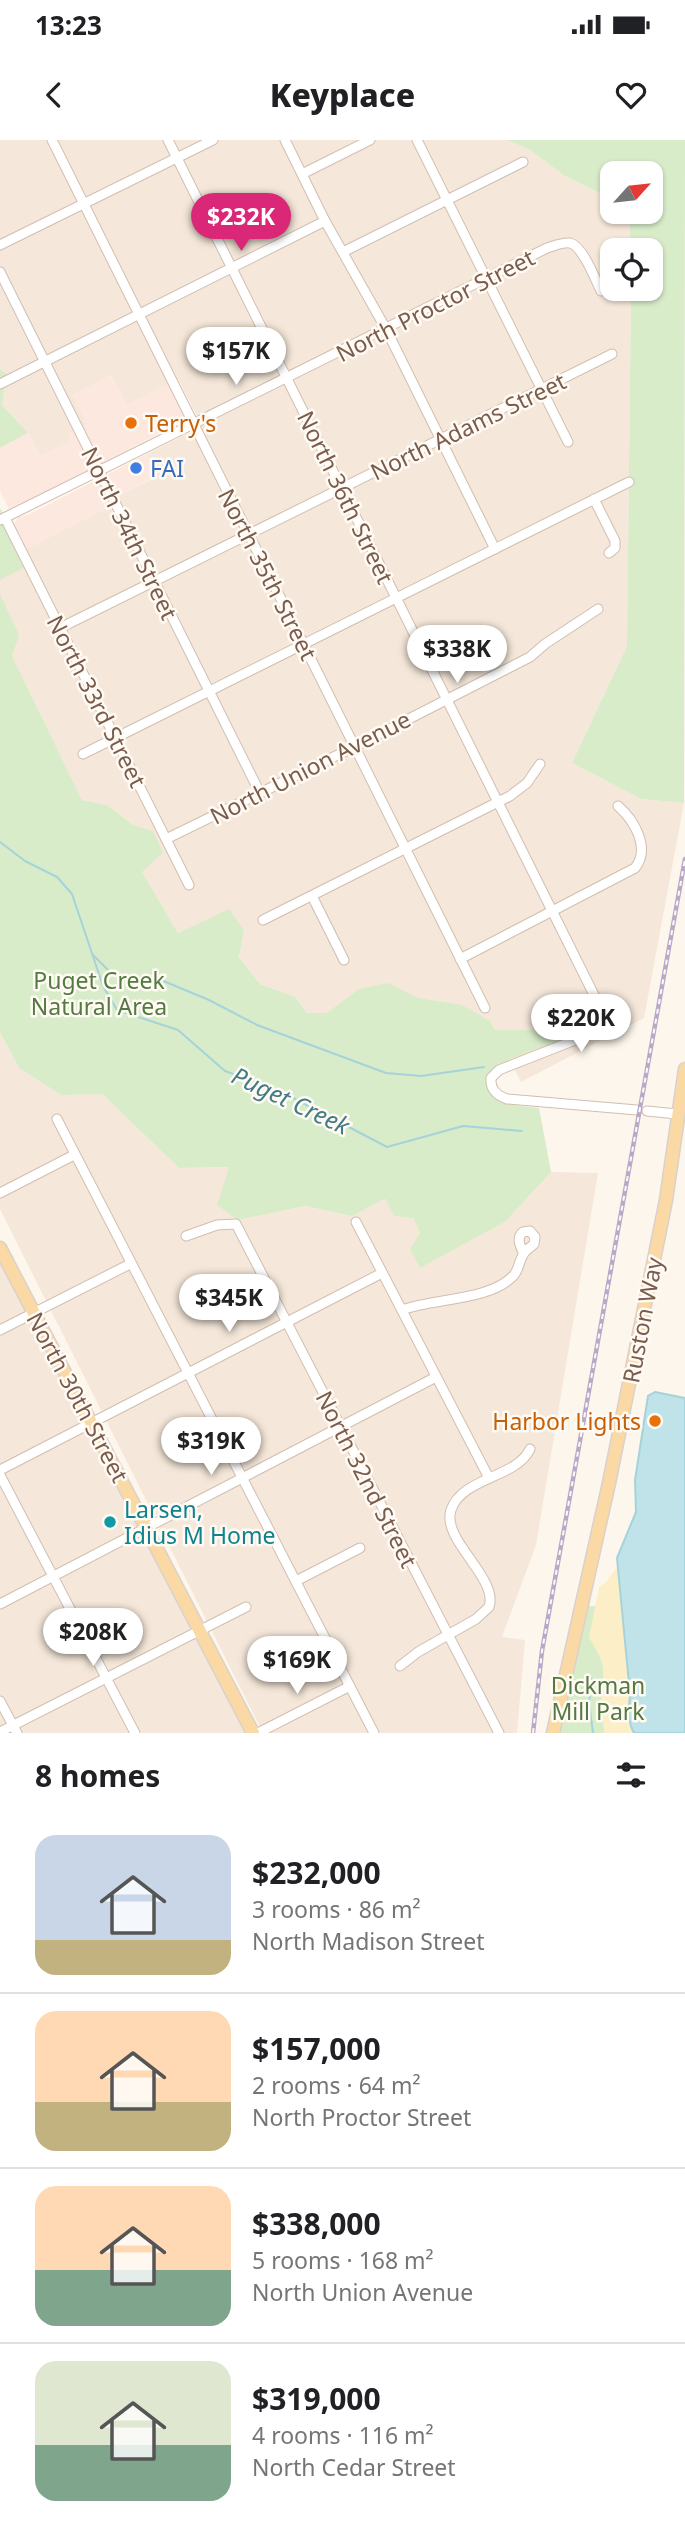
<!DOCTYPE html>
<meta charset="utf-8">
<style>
:root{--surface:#fff;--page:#f2f2f2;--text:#202124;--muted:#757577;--line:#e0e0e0;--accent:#db2777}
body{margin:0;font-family:"Noto Sans",sans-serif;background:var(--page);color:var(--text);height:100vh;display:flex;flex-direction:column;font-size:26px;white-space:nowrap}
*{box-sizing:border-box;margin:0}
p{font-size:23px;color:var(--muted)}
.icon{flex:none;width:38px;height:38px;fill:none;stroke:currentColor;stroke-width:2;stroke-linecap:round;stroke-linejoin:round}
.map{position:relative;height:1593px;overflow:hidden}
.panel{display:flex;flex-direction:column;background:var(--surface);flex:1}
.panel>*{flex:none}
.needle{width:46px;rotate:63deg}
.tools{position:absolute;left:600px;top:21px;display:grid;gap:14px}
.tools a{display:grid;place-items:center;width:63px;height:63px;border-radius:14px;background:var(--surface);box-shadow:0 2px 5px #0004;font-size:35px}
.price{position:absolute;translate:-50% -60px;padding:0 16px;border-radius:24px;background:#fff;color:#222;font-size:23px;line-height:46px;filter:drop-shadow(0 2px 4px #0008)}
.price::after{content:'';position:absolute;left:50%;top:42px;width:21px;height:16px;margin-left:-10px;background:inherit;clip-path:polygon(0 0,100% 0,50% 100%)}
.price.current{background:var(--accent);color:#fff}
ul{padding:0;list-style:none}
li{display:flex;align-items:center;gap:21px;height:175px;padding:0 35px}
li+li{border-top:2px solid var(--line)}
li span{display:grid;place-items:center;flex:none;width:196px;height:140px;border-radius:21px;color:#555}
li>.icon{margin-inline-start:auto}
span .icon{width:84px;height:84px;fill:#fffc;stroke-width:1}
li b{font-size:30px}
h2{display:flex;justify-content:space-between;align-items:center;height:84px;padding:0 35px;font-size:30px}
.status{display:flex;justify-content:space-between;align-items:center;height:49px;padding:0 35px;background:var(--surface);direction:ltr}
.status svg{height:19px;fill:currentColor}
header{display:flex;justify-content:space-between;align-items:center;height:91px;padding:0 35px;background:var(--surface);font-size:32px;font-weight:800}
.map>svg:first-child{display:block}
.residential{fill:#f5e8da}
.commercial{fill:#fde8e0}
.green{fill:#d8ecc9}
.sand{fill:#fcefc7}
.water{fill:#bfe3e8;stroke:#a5d3da;stroke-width:2}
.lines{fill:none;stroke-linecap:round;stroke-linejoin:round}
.stream{stroke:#a5d3da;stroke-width:2}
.minor-casing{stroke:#d1beb0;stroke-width:11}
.major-casing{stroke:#dad1cd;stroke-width:15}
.minor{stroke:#fff;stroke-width:9}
.major{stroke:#fbd9a5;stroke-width:12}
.rail-casing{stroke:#b9a8c9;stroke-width:4.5}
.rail{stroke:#fffaf3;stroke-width:2;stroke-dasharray:5;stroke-linecap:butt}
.food-dot{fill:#e8710a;stroke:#fffaf3;stroke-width:2.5}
.shop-dot{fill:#3f7fe0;stroke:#fffaf3;stroke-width:2.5}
.culture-dot{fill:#0f9aa8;stroke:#fffaf3;stroke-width:2.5}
.labels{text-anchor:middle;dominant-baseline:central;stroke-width:5;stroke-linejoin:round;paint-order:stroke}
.street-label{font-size:23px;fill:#7a5c4d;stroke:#fffaf3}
.food-label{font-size:23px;fill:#c56008;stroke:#fffaf3;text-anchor:start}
.shop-label{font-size:23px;fill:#366cbe;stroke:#fffaf3;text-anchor:start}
.park-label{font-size:23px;fill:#537a41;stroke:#fffaf3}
.culture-label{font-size:23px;fill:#0d838f;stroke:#fffaf3;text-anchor:start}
.water-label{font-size:24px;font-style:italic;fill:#437c86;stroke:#fffaf3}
</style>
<div class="status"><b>13:23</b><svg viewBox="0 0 49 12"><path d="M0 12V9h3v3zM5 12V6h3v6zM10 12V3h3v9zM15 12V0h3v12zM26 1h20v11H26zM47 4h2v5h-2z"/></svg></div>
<header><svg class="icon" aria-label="back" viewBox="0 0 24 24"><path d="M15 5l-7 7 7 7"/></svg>Keyplace<svg class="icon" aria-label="heart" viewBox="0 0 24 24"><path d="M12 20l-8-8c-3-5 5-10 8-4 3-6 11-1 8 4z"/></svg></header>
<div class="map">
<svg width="685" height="1593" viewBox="0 0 685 1593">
<rect width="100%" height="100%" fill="#fdf6ec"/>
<g class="residential">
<polygon points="0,0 507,0 530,10 565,36 612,59 612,72 630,72 630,110 612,110 612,149 631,149 627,506 572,623 641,659 684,663 644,878 521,942 490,881 312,880 295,857 260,844 239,816 244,790 178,793 142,732 153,692 133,685 107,665 82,660 0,492 0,440 28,425 22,411 120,361 118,356 158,336 147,314 202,286 178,239 127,265 111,235 87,285 69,294 72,300 41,316 28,293 2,265 7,234 0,229"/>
<polygon points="0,892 19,928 61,955 102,954 179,1028 230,1027 238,1080 305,1066 352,1076 385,1059 394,1075 413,1078 420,1093 506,1081 551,1032 598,1033 536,1405 502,1497 525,1500 517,1593 263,1593 0,1069"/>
<polygon points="0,1119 197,1500 245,1593 0,1593"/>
</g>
<g class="commercial">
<polygon points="111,235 127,265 168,243 187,279 10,371 0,351 0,308 28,293 41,316 71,300 69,294 87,284 72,255"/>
<polygon points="147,314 158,335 119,356 121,361 27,409 14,384 18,377 28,375"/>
</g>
<g class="green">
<polygon points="507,0 685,0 684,663 641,659 572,623 627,506 631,149 651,149 651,110 630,110 630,72 651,72 651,33 612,33 612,59 565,36 530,10"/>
<polygon points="0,229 7,234 2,265 28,293 0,308"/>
<polygon points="0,368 29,425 0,440"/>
<polygon points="0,454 19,495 12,516 82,660 107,665 133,685 153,691 163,713 142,732 178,793 229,769 244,790 239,817 260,844 295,857 307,873 327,873 359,849 388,843 418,858 462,865 490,881 495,890 560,890 566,898 509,919 509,921 501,925 489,938 507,964 539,968 551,1032 506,1081 420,1128 410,1109 420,1093 413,1078 394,1076 385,1059 352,1076 305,1066 238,1080 217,1065 229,1027 179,1028 102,954 61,955 19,928 0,892"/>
<polygon points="587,1466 622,1467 630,1586 634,1593 559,1593"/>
</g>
<path class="sand" d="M619,1426L630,1554C629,1567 627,1581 634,1593H604C604,1584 601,1574 601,1566C602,1530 610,1530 589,1498L599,1447C610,1442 610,1433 619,1426Z"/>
<path class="water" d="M655,1252L685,1258V1593H634C627,1581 629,1567 630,1554L617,1418L636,1372L635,1340L648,1256Z"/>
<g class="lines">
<g class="stream">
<polyline points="0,702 25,721 57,737 72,754 103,846 117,870 178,890 225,931 278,950 387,1007 463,986 522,991"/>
<polyline points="93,815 112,834 161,840 209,860 257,885 386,933 421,936 484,927"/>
<polyline points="592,1539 589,1562 593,1593"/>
</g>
<defs>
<g id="minor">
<polyline points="52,0 485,868"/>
<path d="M168,0L601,869L602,883L593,893L499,930L491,938C490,949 496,955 507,959L637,970"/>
<polyline points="285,0 325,81 386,189 495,409"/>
<polyline points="417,0 568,302"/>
<polyline points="302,34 370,0"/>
<polyline points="0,105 213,0"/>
<polyline points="343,112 523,22"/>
<polyline points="0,132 260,653"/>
<polyline points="0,244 325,81"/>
<polyline points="594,359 615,401 615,408 609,413"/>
<polyline points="5,378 189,745"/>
<path d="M0,380L547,108C554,106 562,102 570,103C583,106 595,139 601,151"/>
<polyline points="60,488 612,214"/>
<polyline points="83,614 629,342"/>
<polyline points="166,699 354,607 530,517 545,504 598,469"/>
<polyline points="312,756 344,820"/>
<polyline points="263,780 510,656 527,643 540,624"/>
<path d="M460,819L635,728C651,708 634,680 618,666"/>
<polyline points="647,971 677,974"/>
<polyline points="57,979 374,1593"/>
<polyline points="0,1053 74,1015"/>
<polyline points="356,1082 489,1338"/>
<polyline points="186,1096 217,1085 236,1084 499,1593"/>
<path d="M402,1170C433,1158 491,1161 514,1135C519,1129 519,1121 523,1115C525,1110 530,1108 534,1104L535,1097L530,1091L523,1092C516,1098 520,1105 523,1112"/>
<polyline points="0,1190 130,1124"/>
<polyline points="0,1330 382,1133"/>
<polyline points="0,1335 135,1593"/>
<polyline points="296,1441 360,1408"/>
<polyline points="0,1464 436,1237"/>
<path d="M400,1526L418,1512L476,1479L489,1467C499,1438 441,1400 451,1370C462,1337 517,1338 530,1309"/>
<polyline points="0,1561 17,1593"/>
<polyline points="0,1592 246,1467"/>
<polyline points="258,1593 350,1546"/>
</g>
<g id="major">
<polyline points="0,1108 253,1593"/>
<polyline points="553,1593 609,1343 666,1060 685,929"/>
</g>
</defs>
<use href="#minor" class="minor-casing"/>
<use href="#major" class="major-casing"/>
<use href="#minor" class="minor"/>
<use href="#major" class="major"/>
<defs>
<polyline id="rail" points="533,1593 542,1511 685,719"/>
</defs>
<use href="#rail" class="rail-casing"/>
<use href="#rail" class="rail"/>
</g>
<g class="food-dot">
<circle cx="131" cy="283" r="7"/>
<circle cx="655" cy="1281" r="7"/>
</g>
<circle class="shop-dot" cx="136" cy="328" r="7"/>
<circle class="culture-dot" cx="110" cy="1382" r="7"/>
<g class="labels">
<g class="street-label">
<text transform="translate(435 165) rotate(-27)">North Proctor Street</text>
<text transform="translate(468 286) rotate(-26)">North Adams Street</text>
<text transform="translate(346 357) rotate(64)">North 36th Street</text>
<text transform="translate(130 393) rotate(64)">North 34th Street</text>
<text transform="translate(268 434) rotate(63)">North 35th Street</text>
<text transform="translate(97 561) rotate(63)">North 33rd Street</text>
<text transform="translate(310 627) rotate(-27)">North Union Avenue</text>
<text transform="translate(642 1180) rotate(-79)">Ruston Way</text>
<text transform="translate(78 1257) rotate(62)">North 30th Street</text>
<text transform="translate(367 1339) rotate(63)">North 32nd Street</text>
</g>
<g class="food-label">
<text x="145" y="283">Terry's</text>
<text x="641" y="1281" text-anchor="end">Harbor Lights</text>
</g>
<g class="shop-label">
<text x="150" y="328">FAI</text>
</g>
<g class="park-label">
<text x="99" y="840">Puget Creek<tspan x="99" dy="26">Natural Area</tspan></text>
<text x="598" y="1545">Dickman<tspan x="598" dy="26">Mill Park</tspan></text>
</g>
<g class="culture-label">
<text x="124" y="1369">Larsen,<tspan x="124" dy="26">Idius M Home</tspan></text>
</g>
<g class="water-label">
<text transform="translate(291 960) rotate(25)">Puget Creek</text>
</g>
</g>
</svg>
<div class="tools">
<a><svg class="needle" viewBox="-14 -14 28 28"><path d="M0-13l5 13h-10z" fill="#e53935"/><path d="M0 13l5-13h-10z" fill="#757577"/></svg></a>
<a><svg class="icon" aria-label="locate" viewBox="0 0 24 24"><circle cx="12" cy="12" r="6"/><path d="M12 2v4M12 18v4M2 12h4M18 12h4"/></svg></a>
</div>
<b class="price current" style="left:241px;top:113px">$232K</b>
<b class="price" style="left:236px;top:247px">$157K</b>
<b class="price" style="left:457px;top:545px">$338K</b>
<b class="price" style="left:581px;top:914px">$220K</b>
<b class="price" style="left:229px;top:1194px">$345K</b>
<b class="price" style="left:211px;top:1337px">$319K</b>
<b class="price" style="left:93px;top:1528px">$208K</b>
<b class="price" style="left:297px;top:1556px">$169K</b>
</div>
<section class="panel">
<h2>8 homes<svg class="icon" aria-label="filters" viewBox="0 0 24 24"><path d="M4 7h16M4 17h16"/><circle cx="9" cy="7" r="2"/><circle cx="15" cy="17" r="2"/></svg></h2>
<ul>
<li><span style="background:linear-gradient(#c9d6e8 75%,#c2b280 0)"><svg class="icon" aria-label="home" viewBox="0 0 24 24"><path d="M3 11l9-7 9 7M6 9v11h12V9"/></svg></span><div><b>$232,000</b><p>3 rooms · 86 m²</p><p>North Madison Street</p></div></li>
<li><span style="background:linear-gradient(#ffd9b3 65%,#c2b280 0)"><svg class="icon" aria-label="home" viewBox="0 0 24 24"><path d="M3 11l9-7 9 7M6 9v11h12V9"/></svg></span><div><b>$157,000</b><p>2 rooms · 64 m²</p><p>North Proctor Street</p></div></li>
<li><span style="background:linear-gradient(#ffd9b3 60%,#7fa58c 0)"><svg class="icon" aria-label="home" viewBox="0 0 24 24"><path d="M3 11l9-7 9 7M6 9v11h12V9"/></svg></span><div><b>$338,000</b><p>5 rooms · 168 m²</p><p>North Union Avenue</p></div></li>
<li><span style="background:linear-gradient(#dfe7d0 60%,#7fa58c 0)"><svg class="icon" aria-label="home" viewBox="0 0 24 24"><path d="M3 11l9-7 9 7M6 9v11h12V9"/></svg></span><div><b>$319,000</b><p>4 rooms · 116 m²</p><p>North Cedar Street</p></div></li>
</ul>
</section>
